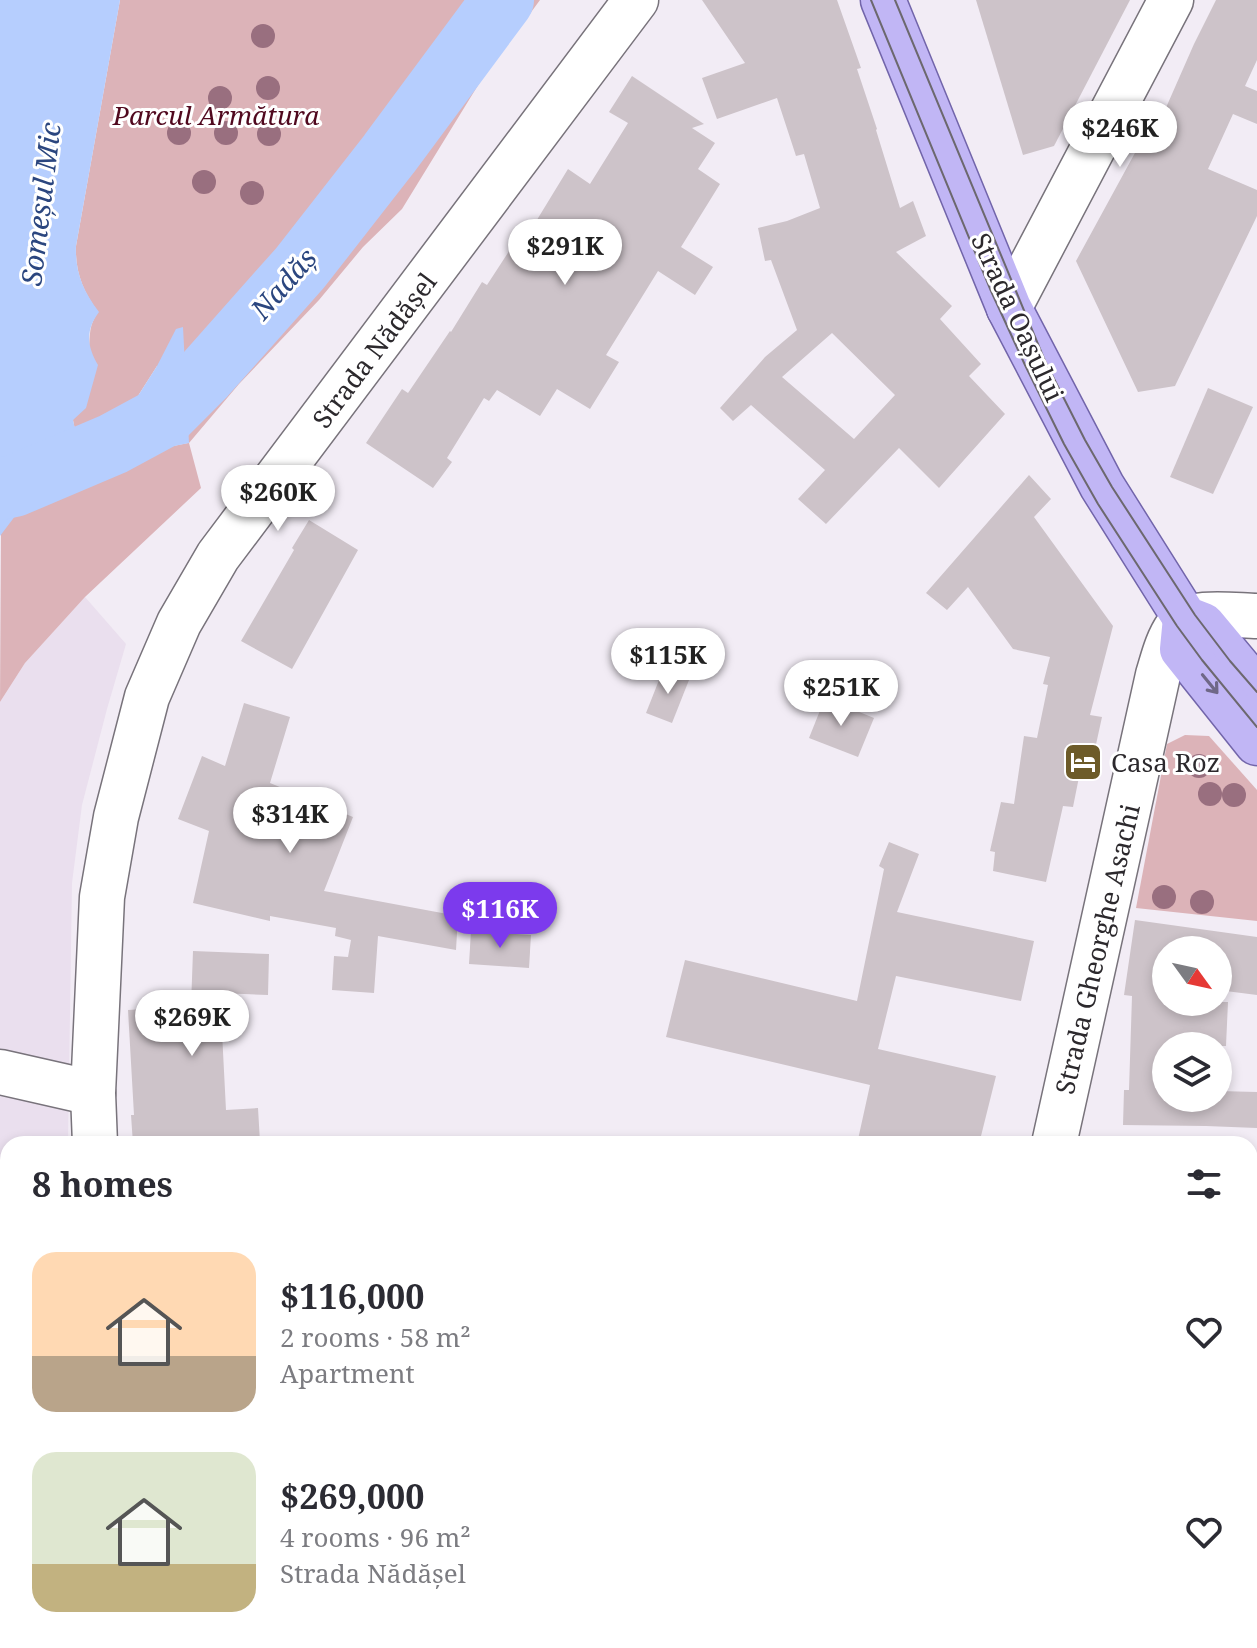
<!DOCTYPE html>
<meta charset="utf-8">
<style>
:root{--surface:#fff;--page:#f2f2f3;--text:#2b2b33;--muted:#7c7c81;--accent:#7c3aed}
body{margin:0;font-family:"Noto Serif",serif;background:var(--page);color:var(--text);height:100vh;display:flex;flex-direction:column;font-size:30px;white-space:nowrap}
*{box-sizing:border-box;margin:0}
p{font-size:26px;color:var(--muted)}
.icon{flex:none;width:44px;height:44px;fill:none;stroke:currentColor;stroke-width:2;stroke-linecap:round;stroke-linejoin:round}
.map{position:relative;flex:1;overflow:hidden}
.details{position:absolute;left:0px;top:1136px;width:1258px;height:512px;display:flex;flex-direction:column;background:var(--surface);border-radius:24px 24px 0 0;box-shadow:0 4px 12px #0003}
.details>*{flex:none}
.needle{width:52px;rotate:123deg}
.controls{position:absolute;left:1152px;top:936px;display:grid;gap:16px}
.controls a{display:grid;place-items:center;width:80px;height:80px;border-radius:50%;background:var(--surface);box-shadow:0 4px 12px #0003;font-size:40px}
.price{position:absolute;translate:-50% -68px;padding:0 18px;border-radius:28px;background:#fff;color:#222;font-size:26px;line-height:52px;filter:drop-shadow(0 2px 4px #0008)}
.price::after{content:'';position:absolute;left:50%;top:48px;width:24px;height:18px;margin-left:-12px;background:inherit;clip-path:polygon(0 0,100% 0,50% 100%)}
.price.current{background:var(--accent);color:#fff}
ul{padding:0;list-style:none}
li{display:flex;align-items:center;gap:24px;height:200px;padding:0 32px}
li span{display:grid;place-items:center;flex:none;width:224px;height:160px;border-radius:24px;color:#555}
li>.icon{margin-inline-start:auto}
span .icon{width:96px;height:96px;fill:#fffc;stroke-width:1}
li b{font-size:34px}
h2{display:flex;justify-content:space-between;align-items:center;height:96px;padding:0 32px;font-size:34px}
.map>svg:first-child{display:block}
.built{fill:#eadfee}
.green{fill:#dcb3b8}
.water{fill:#b6cefe}
.lines{fill:none;stroke-linecap:round;stroke-linejoin:round}
.river{stroke:#b6cefe;stroke-width:62}
.building{fill:#cdc3c9;fill-rule:evenodd}
.minor-casing{stroke:#78737b;stroke-width:47}
.major-casing{stroke:#7265aa;stroke-width:47}
.minor{stroke:#fff;stroke-width:44}
.major{stroke:#c1b6f5;stroke-width:44}
.tram{stroke:#6c686e;stroke-width:2}
.tree{fill:#996f7f}
.oneway{stroke:#6f6887}
.labels{text-anchor:middle;dominant-baseline:central;stroke-width:6;stroke-linejoin:round;paint-order:stroke}
.park-label{font-size:26px;font-style:italic;fill:#50081e;stroke:#fff}
.street-label{font-size:26px;fill:#2c292d;stroke:#fff}
.poi-label{font-size:26px;fill:#2c292d;stroke:#fff;text-anchor:start}
.water-label{font-size:28px;font-style:italic;fill:#2b467f;stroke:#fff}
</style>
<div class="map">
<svg width="1257" height="1648" viewBox="0 0 1257 1648">
<rect width="100%" height="100%" fill="#f2ecf5"/>
<polygon class="built" points="85,597 126,644 107,709 82,805 72,883 68,1144 8,1144 8,1640 39,1640 37,1648 0,1648 0,702 25,663"/>
<g class="green">
<path d="M120,0H540L480,82L402,209L363,247L319,300L239,384L189,443L201,488L85,597L25,663L0,702L1,532L28,499L139,453L188,443L157,366L136,399L75,430L73,420C78,397 87,373 89,349C90,334 89,325 98,312C83,291 75,272 76,246Z"/>
<polygon points="1185,735 1209,736 1257,790 1257,921 1136,908 1167,744"/>
</g>
<path class="water" d="M0,0H120L76,246C75,272 83,291 99,312C85,331 87,346 98,365L86,408L73,420L75,429L136,399L157,366L176,329L183,327L189,443L139,453L28,499L0,536Z"/>
<g class="lines">
<polyline class="river" points="0,489 14,486 113,444 163,417 205,375 300,268 389,154 503,0"/>
</g>
<g class="building">
<path d="M702,0H837L861,68L857,69L877,129L876,130L900,208L913,201L926,236L896,252L952,306L940,319L981,364L969,376L1005,414L939,488L899,448L826,524L798,499L825,470L751,405L733,421L720,408L765,357L797,330L771,260L765,261L758,228L787,221L820,208L804,154L796,156L777,98L717,119L702,78L745,63ZM832,333L895,395L854,439L782,377Z"/>
<polygon points="976,0 1130,0 1054,146 1023,155"/>
<polygon points="1216,0 1257,0 1257,60 1245,86 1257,91 1257,124 1233,114 1208,169 1257,190 1257,216 1175,386 1138,392 1076,261 1142,140 1150,144 1194,44"/>
<polygon points="632,76 704,124 692,128 715,143 698,169 720,184 681,247 713,267 695,295 658,271 606,355 619,362 590,409 557,389 540,416 497,390 489,401 484,398 447,458 452,462 433,488 366,443 402,389 408,393 450,331 451,332 482,282 487,285 515,242 521,246 568,169 590,184 628,123 609,112"/>
<polygon points="1208,388 1253,407 1213,494 1170,477"/>
<polygon points="1029,475 1051,499 1034,517 1113,626 1090,715 1102,717 1095,749 1085,747 1073,807 1063,806 1046,882 993,871 995,852 990,851 1001,802 1014,804 1024,736 1037,738 1048,685 1043,684 1050,657 1013,649 968,587 947,610 926,593"/>
<polygon points="309,520 358,550 292,669 241,641 294,550 292,548"/>
<polygon points="663,670 689,680 672,723 646,713"/>
<polygon points="825,698 874,718 858,757 809,738"/>
<polygon points="244,703 290,717 270,783 353,817 324,891 458,916 456,950 378,936 374,993 332,990 334,956 348,957 351,940 335,936 336,928 270,916 270,921 193,903 209,831 178,819 202,756 225,766"/>
<polygon points="889,842 919,854 897,912 1034,941 1021,1001 896,976 878,1049 996,1076 979,1144 857,1144 870,1085 666,1037 685,960 857,1001 884,869 879,866"/>
<polygon points="1135,920 1257,937 1257,995 1218,990 1218,950 1166,950 1166,1002 1228,1002 1226,1046 1166,1046 1166,1098 1218,1098 1218,1091 1257,1092 1257,1128 1206,1126 1123,1125 1124,1090 1129,1090 1132,996 1124,995"/>
<polygon points="471,931 531,935 529,968 469,964"/>
<polygon points="193,951 269,954 268,995 220,993 226,1110 258,1108 260,1142 133,1144 131,1115 134,1115 128,1010 191,1006"/>
</g>
<g class="lines">
<defs>
<g id="minor">
<polyline points="1009,308 1171,0"/>
<polyline points="0,1072 93,1093"/>
<polyline points="95,1144 93,1093 102,897 116,817 147,697 179,623 218,556 636,0"/>
<path d="M1054,1144L1158,675C1163,659 1167,641 1177,627C1190,608 1236,616 1257,616"/>
<polyline points="1250,1491 1257,1491"/>
<polyline points="92,1648 92,1640"/>
<polyline points="945,1648 947,1640"/>
</g>
<g id="major">
<polyline points="883,0 1009,308 1102,486 1185,618 1203,625 1257,690"/>
<polyline points="1185,618 1182,649 1257,743"/>
</g>
</defs>
<use href="#minor" class="minor-casing"/>
<use href="#major" class="major-casing"/>
<use href="#minor" class="minor"/>
<use href="#major" class="major"/>
<g class="tram">
<polyline points="871,0 991,291 1025,365 1064,444 1098,504 1177,626 1202,660 1257,727"/>
<polyline points="895,0 1045,361 1085,440 1112,487 1195,615 1230,661 1257,692"/>
</g>
</g>
<g class="tree">
<circle cx="263" cy="36" r="12"/>
<circle cx="268" cy="88" r="12"/>
<circle cx="220" cy="98" r="12"/>
<circle cx="179" cy="133" r="12"/>
<circle cx="226" cy="133" r="12"/>
<circle cx="269" cy="134" r="12"/>
<circle cx="204" cy="182" r="12"/>
<circle cx="252" cy="193" r="12"/>
<circle cx="1199" cy="766" r="12"/>
<circle cx="1210" cy="794" r="12"/>
<circle cx="1234" cy="795" r="12"/>
<circle cx="1164" cy="897" r="12"/>
<circle cx="1202" cy="902" r="12"/>
</g>
<defs><path id="oneway-shaft" d="M-6 0H5M1.5-3L5.5 0L1.5 3" fill="none" stroke-width="1.6" stroke-linecap="round" stroke-linejoin="round" transform="scale(2)"/></defs>
<use class="oneway" href="#oneway-shaft" transform="translate(1210 684) rotate(51)"/>
<defs>
<symbol id="hotel-square" viewBox="-11 -11 22 22"><rect x="-9" y="-9" width="18" height="18" rx="4" fill="#6d5b29" stroke="#fff"/><path d="M-6-4.5h1.5V1H6V5H4.5V3h-9V5H-6ZM-4 0a1.8 1.8 0 1 1 3.6 0ZM.5 0V-2.5h3Q6-2.5 6 0Z" fill="#fff"/></symbol>
</defs>
<g fill-rule="evenodd">
<use href="#hotel-square" x="1061" y="740" width="44" height="44"/>
</g>
<g class="labels">
<g class="park-label">
<text x="216" y="115">Parcul Armătura</text>
</g>
<g class="street-label">
<text transform="translate(1018 317) rotate(65)">Strada Oașului</text>
<text transform="translate(374 350) rotate(-53)">Strada Nădășel</text>
<text transform="translate(1097 949) rotate(-77)">Strada Gheorghe Asachi</text>
</g>
<g class="poi-label">
<text x="1111" y="762">Casa Roz</text>
</g>
<g class="water-label">
<text transform="translate(40 204) rotate(-83)">Someșul Mic</text>
<text transform="translate(283 283) rotate(-49)">Nadăș</text>
</g>
</g>
</svg>
<div class="controls">
<a><svg class="needle" viewBox="-14 -14 28 28"><path d="M0-13l5 13h-10z" fill="#e53935"/><path d="M0 13l5-13h-10z" fill="#7c7c81"/></svg></a>
<a><svg class="icon" aria-label="layers" viewBox="0 0 24 24"><path d="M12 4l9 5-9 5-9-5zM3 14l9 5 9-5"/></svg></a>
</div>
<b class="price" style="left:1120px;top:169px">$246K</b>
<b class="price" style="left:565px;top:287px">$291K</b>
<b class="price" style="left:278px;top:533px">$260K</b>
<b class="price" style="left:668px;top:696px">$115K</b>
<b class="price" style="left:841px;top:728px">$251K</b>
<b class="price" style="left:290px;top:855px">$314K</b>
<b class="price current" style="left:500px;top:950px">$116K</b>
<b class="price" style="left:192px;top:1058px">$269K</b>
<section class="details">
<h2>8 homes<svg class="icon" aria-label="filters" viewBox="0 0 24 24"><path d="M4 7h16M4 17h16"/><circle cx="9" cy="7" r="2"/><circle cx="15" cy="17" r="2"/></svg></h2>
<ul>
<li><span style="background:linear-gradient(#ffd9b3 65%,#b9a48a 0)"><svg class="icon" aria-label="home" viewBox="0 0 24 24"><path d="M3 11l9-7 9 7M6 9v11h12V9"/></svg></span><div><b>$116,000</b><p>2 rooms · 58 m²</p><p>Apartment</p></div><svg class="icon" aria-label="heart" viewBox="0 0 24 24"><path d="M12 20l-8-8c-3-5 5-10 8-4 3-6 11-1 8 4z"/></svg></li>
<li><span style="background:linear-gradient(#dfe7d0 70%,#c2b280 0)"><svg class="icon" aria-label="home" viewBox="0 0 24 24"><path d="M3 11l9-7 9 7M6 9v11h12V9"/></svg></span><div><b>$269,000</b><p>4 rooms · 96 m²</p><p>Strada Nădășel</p></div><svg class="icon" aria-label="heart" viewBox="0 0 24 24"><path d="M12 20l-8-8c-3-5 5-10 8-4 3-6 11-1 8 4z"/></svg></li>
</ul>
</section>
</div>
